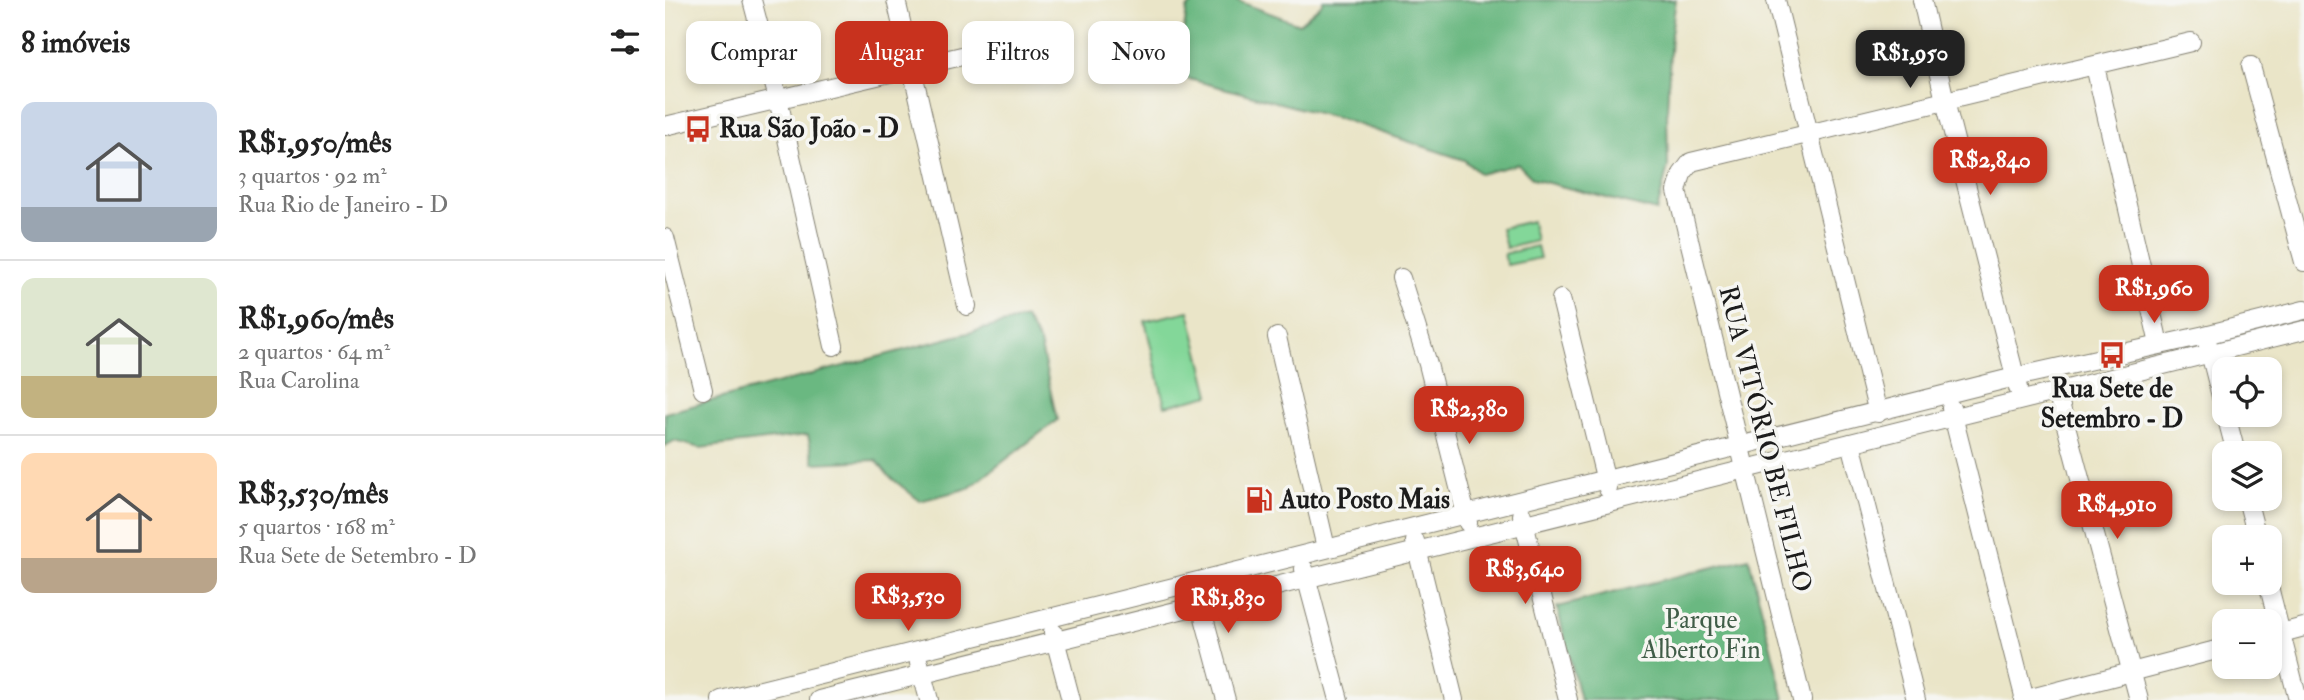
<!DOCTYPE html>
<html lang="pt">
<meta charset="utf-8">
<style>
:root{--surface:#fff;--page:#f6f6f6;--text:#222;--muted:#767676;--line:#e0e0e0;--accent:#c8321e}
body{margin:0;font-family:"IM FELL Double Pica",serif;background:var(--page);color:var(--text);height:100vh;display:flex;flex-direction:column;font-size:26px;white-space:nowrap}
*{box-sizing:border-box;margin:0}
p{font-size:23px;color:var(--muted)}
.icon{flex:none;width:38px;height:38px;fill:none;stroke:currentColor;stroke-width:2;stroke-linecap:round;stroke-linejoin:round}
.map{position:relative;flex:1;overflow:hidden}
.side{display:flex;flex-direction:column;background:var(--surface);width:665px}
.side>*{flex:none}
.banner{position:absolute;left:21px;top:21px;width:665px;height:63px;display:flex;gap:14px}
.controls{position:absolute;left:1547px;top:357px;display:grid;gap:14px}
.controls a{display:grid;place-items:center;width:70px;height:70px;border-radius:14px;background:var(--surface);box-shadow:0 4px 10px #0003;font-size:35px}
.price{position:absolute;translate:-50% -60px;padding:0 16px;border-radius:14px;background:var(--accent);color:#fff;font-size:23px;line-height:46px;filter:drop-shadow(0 2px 4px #0008)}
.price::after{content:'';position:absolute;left:50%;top:42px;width:21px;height:16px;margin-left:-10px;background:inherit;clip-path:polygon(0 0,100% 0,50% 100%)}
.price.active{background:#222;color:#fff}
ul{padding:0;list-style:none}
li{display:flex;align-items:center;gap:21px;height:175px;padding:0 21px}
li+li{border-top:2px solid var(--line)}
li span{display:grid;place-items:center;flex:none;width:196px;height:140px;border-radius:14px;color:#555}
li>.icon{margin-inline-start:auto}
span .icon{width:84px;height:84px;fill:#fffc;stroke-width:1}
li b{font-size:30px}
h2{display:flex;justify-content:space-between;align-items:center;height:84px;padding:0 21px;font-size:30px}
.tag{padding:0 24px;border-radius:14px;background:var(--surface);box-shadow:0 4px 10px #0003;font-size:24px;line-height:63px}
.tag.active{background:var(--accent);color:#fff}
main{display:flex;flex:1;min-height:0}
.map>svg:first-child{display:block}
.green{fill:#83d799;stroke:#507a5a;stroke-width:2}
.forest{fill:#6ab881;stroke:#436a4e;stroke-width:2}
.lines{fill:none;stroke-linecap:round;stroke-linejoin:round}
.minor-casing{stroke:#838072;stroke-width:20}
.minor{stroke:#fff;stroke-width:18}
.labels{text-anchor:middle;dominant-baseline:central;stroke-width:7;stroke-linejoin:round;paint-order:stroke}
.poi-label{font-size:26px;font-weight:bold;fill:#1c1c1c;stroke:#f6f6f2;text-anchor:start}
.street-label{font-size:26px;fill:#1c1c1c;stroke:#f6f6f2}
.park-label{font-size:26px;fill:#405d48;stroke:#f6f6f2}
</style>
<main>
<section class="side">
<h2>8 imóveis<svg class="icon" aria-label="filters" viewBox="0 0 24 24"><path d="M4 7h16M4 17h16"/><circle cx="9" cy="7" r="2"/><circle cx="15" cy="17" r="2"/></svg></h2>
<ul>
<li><span style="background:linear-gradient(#c9d6e8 75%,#9aa5b1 0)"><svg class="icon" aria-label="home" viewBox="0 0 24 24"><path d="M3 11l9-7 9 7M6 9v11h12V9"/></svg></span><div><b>R$1,950/mês</b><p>3 quartos · 92 m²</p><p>Rua Rio de Janeiro - D</p></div></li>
<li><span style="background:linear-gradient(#dfe7d0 70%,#c2b280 0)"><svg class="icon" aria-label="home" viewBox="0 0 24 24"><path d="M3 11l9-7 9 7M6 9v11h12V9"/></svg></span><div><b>R$1,960/mês</b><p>2 quartos · 64 m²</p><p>Rua Carolina</p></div></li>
<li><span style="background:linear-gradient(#ffd9b3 75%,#b9a48a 0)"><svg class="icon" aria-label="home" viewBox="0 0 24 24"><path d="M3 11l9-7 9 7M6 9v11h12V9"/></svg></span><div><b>R$3,530/mês</b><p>5 quartos · 168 m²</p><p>Rua Sete de Setembro - D</p></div></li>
</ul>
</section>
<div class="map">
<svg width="1639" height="700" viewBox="0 0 1639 700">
<rect width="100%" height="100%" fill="#f6f6f2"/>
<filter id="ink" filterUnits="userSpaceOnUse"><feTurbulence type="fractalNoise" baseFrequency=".0143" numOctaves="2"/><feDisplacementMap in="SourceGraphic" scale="14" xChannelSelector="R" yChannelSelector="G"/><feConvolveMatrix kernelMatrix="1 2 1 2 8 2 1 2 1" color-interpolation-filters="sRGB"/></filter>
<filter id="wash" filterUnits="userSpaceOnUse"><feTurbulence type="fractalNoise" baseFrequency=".00686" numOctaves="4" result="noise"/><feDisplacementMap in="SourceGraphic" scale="28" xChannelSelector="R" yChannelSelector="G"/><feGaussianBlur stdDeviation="1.57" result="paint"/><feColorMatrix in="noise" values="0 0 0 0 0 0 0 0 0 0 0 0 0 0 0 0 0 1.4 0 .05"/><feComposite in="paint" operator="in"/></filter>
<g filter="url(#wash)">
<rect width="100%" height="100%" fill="#eae5c8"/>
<g class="green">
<polygon points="867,221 871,241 841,248 836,228"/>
<polygon points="872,246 875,258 842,265 839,254"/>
<polygon points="524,311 545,395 500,406 480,321"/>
</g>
<g class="forest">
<polygon points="531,0 570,0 634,24 656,5 658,0 1011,0 1006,34 1002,110 1003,166 992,211 868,179 853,164 815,174 799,160 679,120 505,74 516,49 522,9"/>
<polygon points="360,318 375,343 392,420 304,488 255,501 224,476 211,460 149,463 143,435 35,448 9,441 0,446 0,413"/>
<polygon points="1084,558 1119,700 915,700 892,607"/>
</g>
</g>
<g filter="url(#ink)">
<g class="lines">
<defs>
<g id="minor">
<polyline points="87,0 113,99 169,346"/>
<polyline points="231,0 302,306"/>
<polyline points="1111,0 1213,413"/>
<polyline points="1257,0 1280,101 1353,388"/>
<polyline points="1430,66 1494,344"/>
<polyline points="1586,66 1639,262"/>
<polyline points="0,126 318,51"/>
<polyline points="0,238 38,390"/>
<polyline points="736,278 763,364 803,523"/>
<polyline points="896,299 943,489"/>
<polyline points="612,337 661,548"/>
<polyline points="1542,341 1559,408"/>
<polyline points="1392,392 1474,700"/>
<polyline points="1286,408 1360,700"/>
<polyline points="1561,415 1571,453"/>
<polyline points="1186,443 1251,700"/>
<polyline points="1582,499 1592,537"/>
<polyline points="857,515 903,700"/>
<polyline points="750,541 789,700"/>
<polyline points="639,569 674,700"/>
<polyline points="1603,583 1633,700"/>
<polyline points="533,595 561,700"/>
<polyline points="388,632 406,700"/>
<polyline points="1605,636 1639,627"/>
<polyline points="254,663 264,700"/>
<polyline points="56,700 1350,377 1540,335 1639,310"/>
<polyline points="154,700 1639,330"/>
<polyline points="1137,700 1012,191 1017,174 1026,162 1526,42"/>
<polyline points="1358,700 1559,648"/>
</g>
</defs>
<use href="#minor" class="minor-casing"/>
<use href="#minor" class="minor"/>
</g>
</g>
<defs>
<symbol id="bus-bare" viewBox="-9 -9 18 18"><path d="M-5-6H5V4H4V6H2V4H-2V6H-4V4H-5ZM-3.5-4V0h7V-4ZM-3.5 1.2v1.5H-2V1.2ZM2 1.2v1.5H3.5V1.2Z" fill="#c8321e" stroke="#f6f6f2" stroke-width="2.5" paint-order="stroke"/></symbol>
<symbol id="fuel-bare" viewBox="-9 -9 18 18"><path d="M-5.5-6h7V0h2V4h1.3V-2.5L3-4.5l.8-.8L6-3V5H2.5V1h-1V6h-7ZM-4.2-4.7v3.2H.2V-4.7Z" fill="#c8321e" stroke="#f6f6f2" stroke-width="2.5" paint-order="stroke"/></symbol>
</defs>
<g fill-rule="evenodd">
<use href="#bus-bare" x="14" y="110" width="38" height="38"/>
<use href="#bus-bare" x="1428" y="336" width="38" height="38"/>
<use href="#fuel-bare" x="575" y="481" width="38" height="38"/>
</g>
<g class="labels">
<g class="poi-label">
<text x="54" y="129">Rua São João - D</text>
<text x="1447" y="389" text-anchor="middle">Rua Sete de<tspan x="1447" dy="30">Setembro - D</tspan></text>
<text x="615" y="500">Auto Posto Mais</text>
</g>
<g class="street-label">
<text transform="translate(1100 439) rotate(76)">RUA VITÓRIO BE FILHO</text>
</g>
<g class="park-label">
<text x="1036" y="620">Parque<tspan x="1036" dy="30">Alberto Fin</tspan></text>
</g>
</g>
</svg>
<div class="controls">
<a><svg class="icon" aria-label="locate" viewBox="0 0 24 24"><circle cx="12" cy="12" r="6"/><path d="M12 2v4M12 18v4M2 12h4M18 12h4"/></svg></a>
<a><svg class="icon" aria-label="layers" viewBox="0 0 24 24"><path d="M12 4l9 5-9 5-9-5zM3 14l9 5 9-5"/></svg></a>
<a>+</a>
<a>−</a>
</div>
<b class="price active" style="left:1245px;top:90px">R$1,950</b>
<b class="price" style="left:1325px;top:197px">R$2,840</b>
<b class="price" style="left:1489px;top:325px">R$1,960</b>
<b class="price" style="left:804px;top:446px">R$2,380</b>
<b class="price" style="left:1452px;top:541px">R$4,910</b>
<b class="price" style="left:860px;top:606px">R$3,640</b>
<b class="price" style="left:243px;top:633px">R$3,530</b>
<b class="price" style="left:563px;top:635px">R$1,830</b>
<div class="banner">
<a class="tag">Comprar</a>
<a class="tag active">Alugar</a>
<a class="tag">Filtros</a>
<a class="tag">Novo</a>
</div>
</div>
</main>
